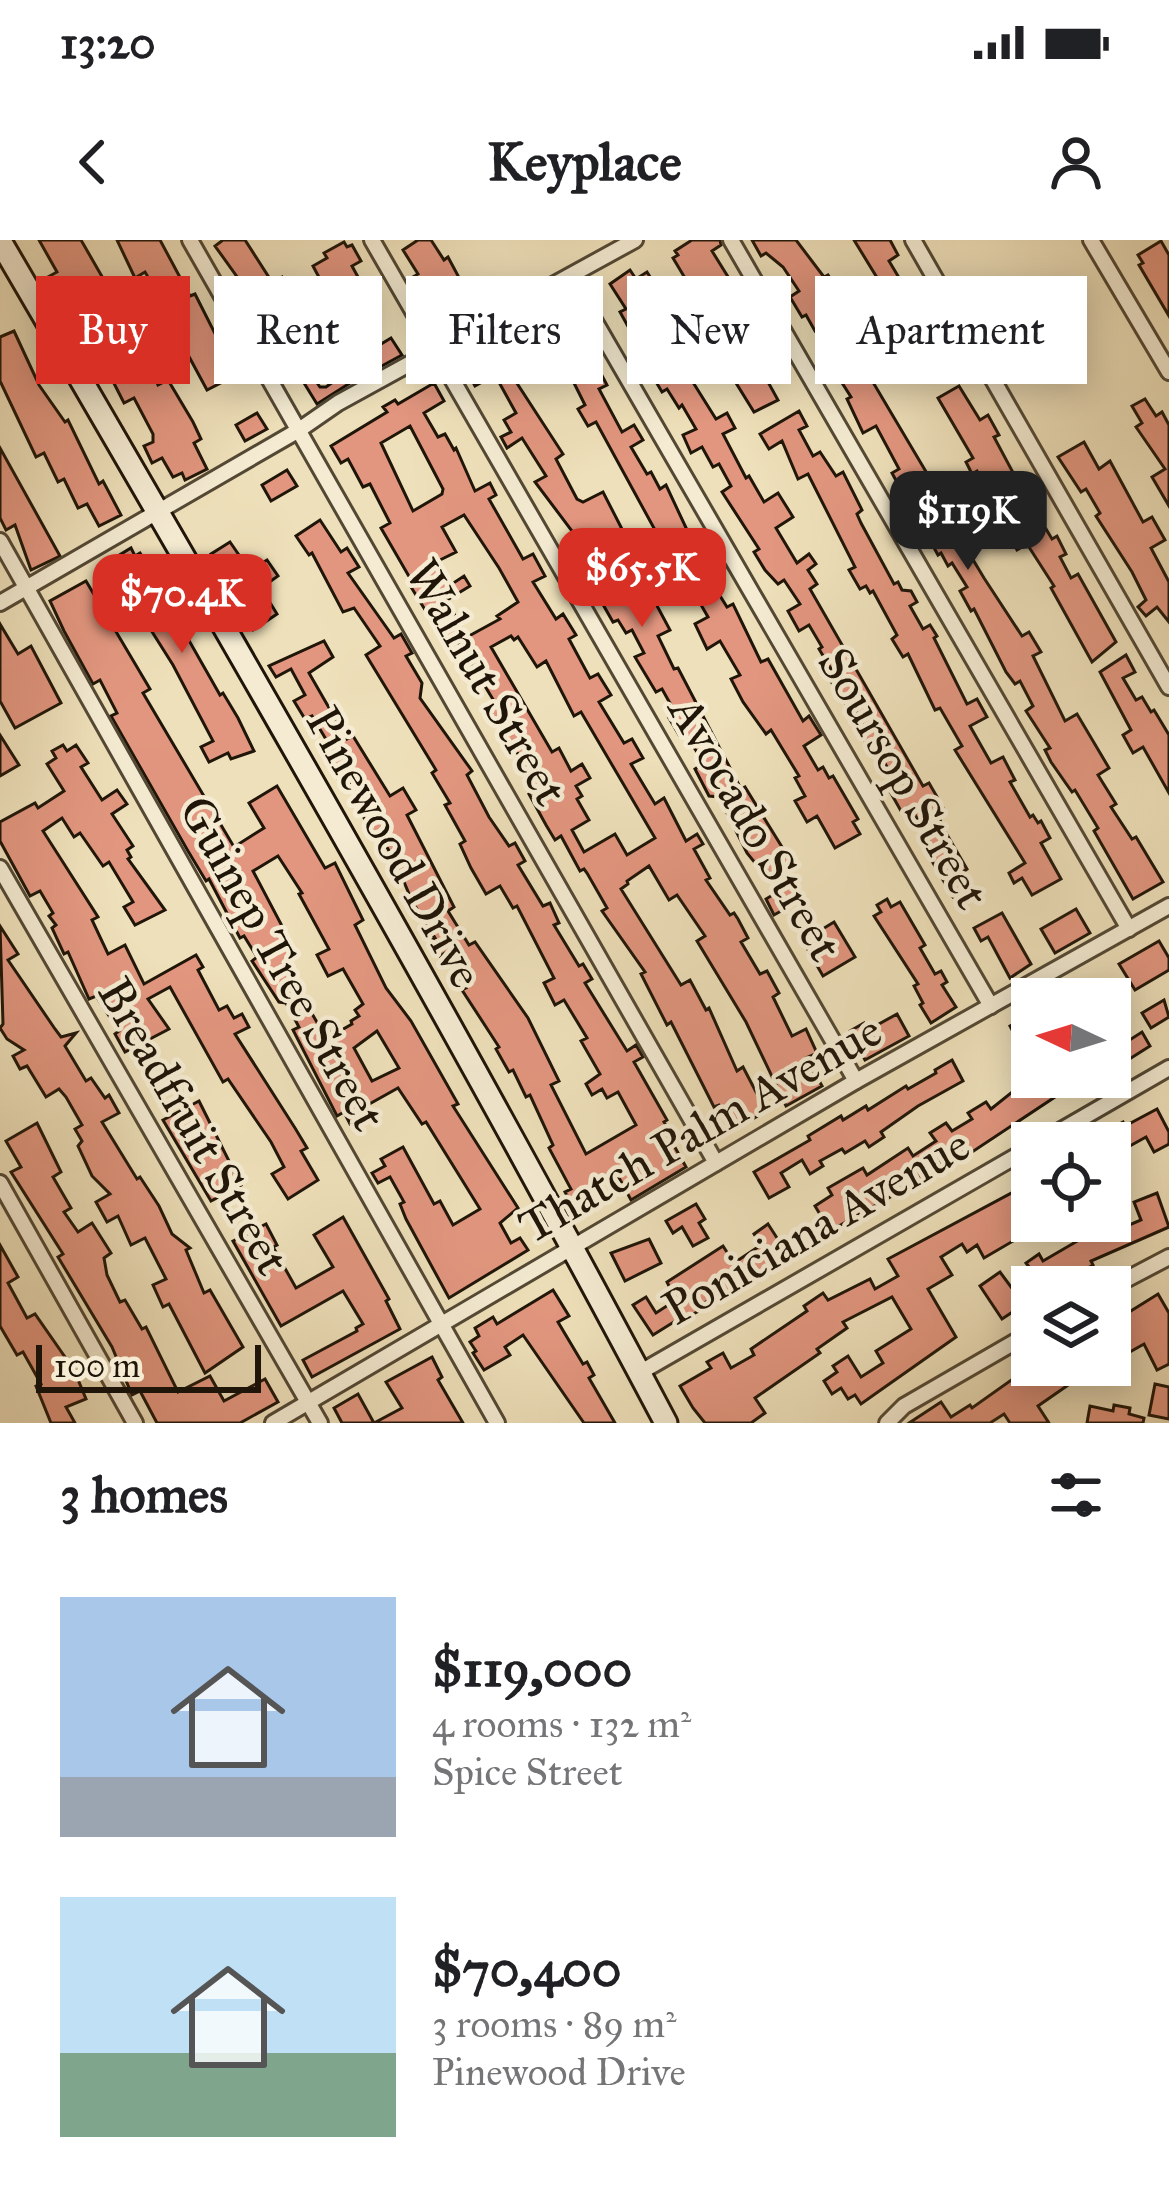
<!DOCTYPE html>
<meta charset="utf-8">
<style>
:root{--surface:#fff;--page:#f6f6f6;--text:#202124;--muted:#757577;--accent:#d93025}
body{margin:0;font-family:"IM FELL Great Primer",serif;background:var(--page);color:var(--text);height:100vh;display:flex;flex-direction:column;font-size:45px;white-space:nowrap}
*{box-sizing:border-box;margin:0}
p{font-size:39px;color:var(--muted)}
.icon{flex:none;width:66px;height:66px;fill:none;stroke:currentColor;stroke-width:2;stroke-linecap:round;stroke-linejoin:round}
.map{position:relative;height:1183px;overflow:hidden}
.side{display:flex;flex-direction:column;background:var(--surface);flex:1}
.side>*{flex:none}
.banner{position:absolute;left:36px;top:36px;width:1098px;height:108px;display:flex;gap:24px}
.needle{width:78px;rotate:274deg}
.fabs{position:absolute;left:1011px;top:738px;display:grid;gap:24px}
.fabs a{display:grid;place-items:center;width:120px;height:120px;border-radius:0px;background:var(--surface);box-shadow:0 6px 30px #0003;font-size:60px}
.scale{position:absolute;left:36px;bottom:30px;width:225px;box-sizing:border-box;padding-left:12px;border:6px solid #1f1508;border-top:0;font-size:33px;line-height:42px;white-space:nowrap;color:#1f1508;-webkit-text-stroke:9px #f4ebd2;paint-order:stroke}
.price{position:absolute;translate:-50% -102px;padding:0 27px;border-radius:24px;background:var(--accent);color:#fff;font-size:39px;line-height:78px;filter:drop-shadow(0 3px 6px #0008)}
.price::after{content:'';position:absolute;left:50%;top:72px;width:36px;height:27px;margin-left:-18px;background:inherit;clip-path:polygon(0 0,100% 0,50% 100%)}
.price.on{background:#222;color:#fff}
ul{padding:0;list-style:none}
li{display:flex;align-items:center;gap:36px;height:300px;padding:0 60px}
li span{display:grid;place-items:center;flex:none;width:336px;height:240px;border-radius:0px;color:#555}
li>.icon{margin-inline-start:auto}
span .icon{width:144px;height:144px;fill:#fffc;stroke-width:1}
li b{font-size:51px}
h2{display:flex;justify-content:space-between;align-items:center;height:144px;padding:0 60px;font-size:51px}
.chip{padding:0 42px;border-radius:0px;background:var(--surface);box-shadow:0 6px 30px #0003;font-size:42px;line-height:108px}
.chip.on{background:var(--accent);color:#fff}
.status{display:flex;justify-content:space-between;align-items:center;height:84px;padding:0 60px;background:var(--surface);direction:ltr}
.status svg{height:33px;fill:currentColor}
header{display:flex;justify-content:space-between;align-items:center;height:156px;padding:0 60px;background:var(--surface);font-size:54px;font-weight:700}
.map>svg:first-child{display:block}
.building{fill:#e2967f;stroke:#1f1508;stroke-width:3;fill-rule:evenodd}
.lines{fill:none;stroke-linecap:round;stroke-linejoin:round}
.minor-casing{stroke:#534834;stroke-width:20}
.secondary-casing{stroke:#1f1508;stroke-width:27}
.minor{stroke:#f4ebd2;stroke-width:14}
.secondary{stroke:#f4ebd2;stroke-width:21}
.labels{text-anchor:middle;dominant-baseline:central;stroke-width:9;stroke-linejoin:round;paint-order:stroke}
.street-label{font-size:48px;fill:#1f1508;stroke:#f4ebd2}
</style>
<div class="status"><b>13:20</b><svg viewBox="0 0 49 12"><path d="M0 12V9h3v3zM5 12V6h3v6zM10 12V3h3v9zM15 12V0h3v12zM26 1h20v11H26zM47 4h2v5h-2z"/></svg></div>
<header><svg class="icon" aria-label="back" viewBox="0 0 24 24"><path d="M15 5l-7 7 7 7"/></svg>Keyplace<svg class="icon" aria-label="person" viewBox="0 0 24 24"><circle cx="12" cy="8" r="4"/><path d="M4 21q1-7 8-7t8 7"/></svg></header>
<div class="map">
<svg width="1169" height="1183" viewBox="0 0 1169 1183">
<rect width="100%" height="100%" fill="#eee0ba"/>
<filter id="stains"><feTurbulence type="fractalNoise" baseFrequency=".00167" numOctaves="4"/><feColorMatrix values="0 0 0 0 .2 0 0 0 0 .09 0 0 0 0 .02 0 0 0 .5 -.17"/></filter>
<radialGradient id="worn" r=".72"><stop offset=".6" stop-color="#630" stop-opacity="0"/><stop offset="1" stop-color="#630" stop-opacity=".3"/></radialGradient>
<g class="building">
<polygon points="39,0 81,0 112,54 105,58 138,123 146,119 158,145 168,140 193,182 201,199 194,203 207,229 185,240 182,233 173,237 162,218 152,223 144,206 153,202 153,194 134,158 124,163 97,110 102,108 90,85 69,89 66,84 80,77 60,43 52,48 46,38 57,32"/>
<polygon points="117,0 160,0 190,56 195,54 236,135 207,150 173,87 162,94 153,77 167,69 145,32 135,38"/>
<polygon points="223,0 245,0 272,42 282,37 304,86 275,102 248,42 243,45 215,6"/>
<polygon points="418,0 431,0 444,20 448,17 465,49 478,41 488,59 449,80 436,57 427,62 413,37 418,34 403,10"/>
<polygon points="692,0 720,0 721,5 712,11 730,40 725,43 758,106 764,102 772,117 767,119 772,128 763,133 778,160 754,172 728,130 718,105 724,102 700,58 694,63 687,51 691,48 673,18 678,15 675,11"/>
<polygon points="752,0 796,0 824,37 828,35 838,51 830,56 851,91 845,95 973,311 969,313 984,338 1022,396 1029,392 1041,412 1033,416 1065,481 1077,474 1109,528 1098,535 1116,564 1111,567 1132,599 1136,597 1163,642 1133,659 1094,591 1098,588 1075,550 1072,552 1051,522 1045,510 1050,508 1026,471 1033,466 1020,441 1015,444 1006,432 974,369 971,371 960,351 967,347 952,323 948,326 941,313 938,315 926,293 932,289 920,263 911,268 892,233 899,229 876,186 863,193 847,159 851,157 825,116 834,111 820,88 815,91 806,75 802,77 790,57 799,51 783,27 766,13 761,16"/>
<polygon points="854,0 890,0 898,15 889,21 901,41 897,44 909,66 916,62 945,114 916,130 910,118 904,121 883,80 898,72"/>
<polygon points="1161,1 1169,15 1169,76 1139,25 1143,23 1138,15"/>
<polygon points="344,2 347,7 352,5 361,21 352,26 371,61 349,74 329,39 322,43 313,26 327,18 324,13"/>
<polygon points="630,30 636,39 647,32 654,43 640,52 654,78 630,90 620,72 626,69 610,44"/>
<polygon points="552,72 588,133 598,128 607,145 599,149 622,192 634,185 643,200 631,207 647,234 651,232 660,249 666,245 695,307 703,302 714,320 702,327 727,367 733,364 761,422 768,419 803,481 809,476 821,495 804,506 818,530 823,527 829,538 833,536 858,579 853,582 860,594 835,608 817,576 807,582 795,561 805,556 795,538 799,536 771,490 766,494 743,462 731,439 740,435 720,401 707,409 695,384 708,377 670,311 667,312 596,182 588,186 578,169 585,165 568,131 560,136 542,102 536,105 526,86"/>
<polygon points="14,91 39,145 65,182 68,180 99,244 103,241 121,275 99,286 87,264 78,268 64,239 58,242 44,213 36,217 0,141 0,97"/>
<polygon points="391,98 402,115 378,128 368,112"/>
<polygon points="498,114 563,214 556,219 577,259 583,262 603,252 624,293 612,300 618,317 614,320 627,344 637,339 651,364 655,362 670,390 658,396 674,429 678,428 741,549 745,547 795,628 789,632 804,658 774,675 766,659 781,650 764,626 760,629 747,613 719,557 709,556 695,529 704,523 684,492 679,495 669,478 676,474 662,449 656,452 635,417 644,413 632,390 626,393 618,380 613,382 601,361 611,355 598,329 592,332 586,320 577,325 564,302 575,295 535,242 546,236 522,198 507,208 501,197 511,192 504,180 516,173 495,135 475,146 467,131"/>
<polygon points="679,120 716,179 727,173 735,188 723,194 746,238 749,236 764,262 778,253 793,277 776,288 797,323 809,314 816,324 808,330 817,344 810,349 923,546 929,543 944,569 938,573 942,586 967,629 963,632 971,646 953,657 932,621 935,617 925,602 929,600 910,566 901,571 888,548 896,543 882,518 877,521 858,490 864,486 850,460 845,463 825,432 831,429 819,409 822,407 809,385 799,391 788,371 800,364 784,340 778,344 765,330 754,312 759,309 722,252 731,246 719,224 713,227 702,207 691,213 683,195 696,189 682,165 679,168 667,149 662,152 652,135"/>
<polygon points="344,134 350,143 317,164 304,143 313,137 320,147 326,147"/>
<path d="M434,143L444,161L424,173L438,197L445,194L454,210L456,208L475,251L490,243L496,255L489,259L523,319L533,314L545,336L533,342L556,379L563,374L576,395L569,399L590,438L598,434L611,455L599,462L624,503L632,499L643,518L631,524L655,564L664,558L686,601L697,594L703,604L694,609L710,638L706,640L730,675L734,673L738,679L748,698L741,702L760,734L767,731L779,753L773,757L792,796L806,789L817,813L806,818L822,846L786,866L746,782L697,701L705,696L677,655L669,660L649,626L627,641L628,644L621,649L681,745L690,740L706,770L709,768L737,831L743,827L766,871L734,890L719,865L714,867L671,782L667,785L641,734L645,732L602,671L607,668L587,633L584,629L580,631L561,596L555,600L546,585L529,554L536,550L516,510L509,514L498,496L503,494L487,465L494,461L458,402L500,379L497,376L518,362L499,328L464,275L442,287L456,312L438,321L452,344L464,336L470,346L447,360L463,391L443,399L411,347L414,345L381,288L390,283L370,244L363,247L348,219L341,223L331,206L387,172L383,167L395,160L398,164ZM410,186L443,249L442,254L413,271L381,203ZM511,396L514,400L518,397L537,427L546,421L574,476L581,472L655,598L627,615L615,594L584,612L572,590L589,580L577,559L582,556L576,546L590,538L582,524L571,531L559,508L552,512L491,407Z"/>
<polygon points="959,146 980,180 988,175 999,195 994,197 1017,240 1019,238 1030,256 1027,257 1052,299 1057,296 1066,314 1060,317 1071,338 1078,334 1116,402 1092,422 1051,348 1054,346 1027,304 1017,310 1013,302 1005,306 999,295 1006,290 1002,283 1008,279 988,244 985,246 977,231 972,234 966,222 973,218 938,158"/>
<polygon points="1145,159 1156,176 1162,172 1169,185 1169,266 1152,237 1165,229 1136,187 1142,183 1132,166"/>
<polygon points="799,171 807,186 799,190 813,216 820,212 836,236 843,232 862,270 857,274 861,283 894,344 898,342 902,350 911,351 917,362 910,366 923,389 930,385 937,396 934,398 967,464 977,459 987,477 970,486 991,523 1003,517 1015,540 1010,542 1030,577 1033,575 1038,583 1041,581 1050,598 1041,603 1061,639 1032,655 1022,638 1014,643 1009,633 1025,623 955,510 962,506 940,468 935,470 908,414 903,417 892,399 897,395 873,351 870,353 866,346 860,349 849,330 855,327 808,234 798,239 782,201 769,209 760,194"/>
<polygon points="257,173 267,189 245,201 236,185"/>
<polygon points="1084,202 1099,229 1110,221 1143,282 1152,277 1165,300 1151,308 1169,342 1169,382 1157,367 1146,376 1138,367 1146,360 1132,332 1096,276 1100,273 1086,249 1081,252 1058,217"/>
<polygon points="0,208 60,316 31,330 15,285 6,290 0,278"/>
<polygon points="287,230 297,246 271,261 262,245"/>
<polygon points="320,280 341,312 347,308 359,327 348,333 377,374 394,398 401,394 412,413 406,416 422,443 420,458 472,531 467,535 489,577 509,606 515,603 525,621 518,625 543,666 550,663 559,683 554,685 579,726 583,724 592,739 585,743 627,811 636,805 643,817 634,822 667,880 664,882 671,893 668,895 686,927 631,960 617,934 581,955 584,960 573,967 565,952 571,949 549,908 553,905 530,855 526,857 513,830 509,832 496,809 499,807 462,750 466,748 445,713 440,716 431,700 435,698 412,661 399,630 379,592 375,595 361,573 366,570 344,535 338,539 328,521 336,516 312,476 305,479 294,461 305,455 291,429 276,437 269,426 324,401 333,417 309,433 347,499 353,496 390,556 403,548 416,570 407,575 454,667 448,671 469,705 475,702 528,778 559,841 551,845 586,914 636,885 618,852 607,858 602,849 592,855 586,844 600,834 581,801 587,798 564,760 555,765 544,743 554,738 517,666 513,668 500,646 486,654 471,628 460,604 465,601 445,565 450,563 432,533 436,530 366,415 380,406 354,368 343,372 312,313 309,315 296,296"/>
<polygon points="230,302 250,331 267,320 278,336 261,348 277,374 253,390 241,371 248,367 211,314"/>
<polygon points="131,308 135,316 140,313 173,363 187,388 183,390 220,455 223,453 238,478 254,511 231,519 228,513 209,522 201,507 213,501 173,425 108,322"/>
<path d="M86,341L150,449L143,453L234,607L264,588L249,563L277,546L325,628L335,623L363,680L355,685L386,748L411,781L458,864L453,866L518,968L500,983L511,1003L520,998L528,1010L449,1058L406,979L400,964L404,962L390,937L378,943L372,933L385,926L381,919L403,907L434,964L440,961L453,985L480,969L426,882L422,884L398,848L364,867L368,874L350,884L344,872L337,876L293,790L299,787L286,763L279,762L252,721L257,717L244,696L240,698L209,639L206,641L188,611L111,476L117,473L100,440L93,444L64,391L50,361ZM278,616L302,653L299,654L329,709L317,715L328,736L343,729L363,764L355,770L359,776L351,781L352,784L338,792L336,789L325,796L283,724L293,718L276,690L282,686L253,631ZM377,791L399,828L372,841L354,808Z"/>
<polygon points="0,384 18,414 31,406 61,463 15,488 0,461"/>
<polygon points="1126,415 1135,432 1123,438 1136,460 1142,457 1151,472 1154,470 1169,495 1169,553 1143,507 1133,513 1123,495 1131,490 1100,432"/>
<polygon points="0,495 19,525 0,536"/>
<polygon points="63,505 67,511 76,505 88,523 81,527 102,560 117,550 127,564 112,574 133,606 127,610 131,617 128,619 165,670 135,685 124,667 133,662 109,622 103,626 80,593 74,597 62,578 43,591 98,677 92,680 108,714 125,705 144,744 196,715 203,727 198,730 219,770 227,766 234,778 242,774 249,787 235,794 295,888 307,908 301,911 318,940 288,959 272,934 284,927 271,902 228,839 223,842 170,747 148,759 169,789 125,812 115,794 119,791 96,756 89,759 68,712 64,714 52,688 56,685 49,676 53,673 40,651 30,656 0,601 0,582 35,563 38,568 64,551 47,524 56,518 52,511"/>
<polygon points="887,659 891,667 900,662 925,705 920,708 935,734 941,731 947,742 942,745 956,767 931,783 920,765 923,763 914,746 918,744 874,676 881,672 877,665"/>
<polygon points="1076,669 1090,693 1055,713 1041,689"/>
<polygon points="1002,673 1031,724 1010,738 988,697 981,701 974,688"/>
<polygon points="834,682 855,717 823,736 807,708 820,700 816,693"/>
<polygon points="0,686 18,714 8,720 55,789 61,797 76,793 65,806 86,841 91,838 105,858 109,855 119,873 102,882 137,939 140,937 159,966 172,994 190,1008 186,1010 204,1053 210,1050 243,1107 205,1133 169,1064 163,1067 153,1045 166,1039 145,998 131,1005 118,976 107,982 96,962 110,954 92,936 78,906 82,901 75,889 82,885 66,857 59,849 46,857 27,826 20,829 13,816 24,810 7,799 0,788 3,784"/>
<polygon points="1159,701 1169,718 1169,730 1135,750 1119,724"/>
<polygon points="1164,760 1169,777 1151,788 1142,773"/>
<polygon points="1032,773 1032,813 1022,796 1017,799 1010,786"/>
<polygon points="897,774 909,796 865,820 850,791 864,783 868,790"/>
<polygon points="1110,779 1125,803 1142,792 1150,806 1120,825 1110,809"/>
<polygon points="952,820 963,841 918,866 881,892 884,897 869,907 865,901 845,913 842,909 820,921 823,926 810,934 802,920 781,933 789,947 769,958 754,932 810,900 808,896 841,876 843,880 866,866 868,870 906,846 908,849 936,833 935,830"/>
<polygon points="1031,837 1051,837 1061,853 945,930 940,922 920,934 922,939 830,991 815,966 832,955 828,948 863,928 867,935 908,908 913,916 936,901 930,893 946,883 952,891 972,879 968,873 986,862 991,869"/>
<polygon points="199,861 241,945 211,961 163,880"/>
<polygon points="1157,869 1169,892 1169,904 1154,912 1146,897 1110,917 1110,903 1084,903 1123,882 1125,886"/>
<polygon points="37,883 61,932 53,937 71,968 64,972 78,992 92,983 111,1013 104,1018 107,1035 120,1062 125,1060 142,1089 146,1087 178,1152 210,1136 224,1161 265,1139 278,1162 240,1183 157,1183 140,1151 132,1155 112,1107 58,1017 63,1014 11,932 21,927 6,901"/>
<polygon points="1032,942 1032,981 1037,987 984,1018 977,1005 967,1012 962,1004 941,1017 952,1035 928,1049 956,1097 875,1154 861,1164 855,1155 848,1159 841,1148 832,1154 824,1141 837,1132 833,1126 848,1116 861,1137 883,1123 876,1111 911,1089 892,1057 843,1082 847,1088 817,1109 820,1113 755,1158 765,1173 751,1183 705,1183 693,1168 680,1146 711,1128 707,1122 723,1113 731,1128 754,1115 751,1109 807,1071 804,1066 823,1053 828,1060 870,1039 875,1049 898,1036 888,1019"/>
<polygon points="1157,953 1169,987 1091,1021 1093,1025 1055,1047 1032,1047 1032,1059 1002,1079 980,1046 1000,1032 1011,1047 1033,1032 1026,1023 1039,1014 1043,1021 1079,1000 1111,987 1113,992 1141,980 1134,962"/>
<polygon points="696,964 705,979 699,983 708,998 693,1006 682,987 673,993 666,981"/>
<polygon points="343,977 389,1059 386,1061 400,1089 312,1137 303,1120 357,1091 356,1088 363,1084 343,1051 281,1086 233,1001 266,984 277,1005 273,1007 296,1048 333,1027 314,995"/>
<polygon points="768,984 788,1015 729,1057 725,1051 704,1063 706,1067 686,1078 685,1075 653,1095 633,1065 646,1057 656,1073 676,1060 667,1042 723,1006 734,1023 761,1005 754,994"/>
<polygon points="649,999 661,1023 625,1041 611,1013"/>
<polygon points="0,1005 18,1037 8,1043 27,1078 35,1074 74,1130 86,1159 66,1167 75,1183 51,1183 36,1146 41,1144 23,1112 17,1115 0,1086"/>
<polygon points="553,1050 569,1076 558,1082 583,1124 587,1122 594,1135 589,1138 615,1183 584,1183 523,1095 505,1107 510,1115 484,1130 473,1113 476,1111 470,1102 479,1096 475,1088 493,1077 497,1084"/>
<polygon points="1158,1054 1169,1073 1169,1124 1157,1130 1144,1104 1128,1113 1122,1102 1115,1106 1110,1084"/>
<polygon points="432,1117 442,1137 438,1140 463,1183 342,1183 334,1168 358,1154 374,1183 402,1168 386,1142"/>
<polygon points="1048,1125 1097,1125 1038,1166 1049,1183 1010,1183 1004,1174 990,1183 909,1183 941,1162 951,1177 970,1165 972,1168 1017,1136 1022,1143"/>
<polygon points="1155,1144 1169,1147 1169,1179 1149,1175"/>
<polygon points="1114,1165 1130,1168 1129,1174 1144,1178 1143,1183 1087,1183 1090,1166 1113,1171"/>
</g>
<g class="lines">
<defs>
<g id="minor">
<polyline points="190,0 716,923"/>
<polyline points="372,0 856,841"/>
<polyline points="731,0 1129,689"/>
<polyline points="913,0 1169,447"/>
<polyline points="1091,0 1169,132"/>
<polyline points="569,37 991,766"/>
<polyline points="0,301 497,1183"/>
<polyline points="0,363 299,190 338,163 635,0"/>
<polyline points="0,628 320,1183"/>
<polyline points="1039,903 1169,828"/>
<polyline points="0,943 135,1183"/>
<polyline points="1110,1048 1169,1017"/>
<polyline points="639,1133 1032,907"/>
<polyline points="273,1183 856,841 1169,666"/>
<polyline points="887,1183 904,1166 1032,1092"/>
</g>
<path id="secondary" d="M0,1C228,391 455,784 666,1183"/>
</defs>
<use href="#minor" class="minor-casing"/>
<use href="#secondary" class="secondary-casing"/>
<use href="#minor" class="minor"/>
<use href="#secondary" class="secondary"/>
</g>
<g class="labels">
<g class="street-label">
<text transform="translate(487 442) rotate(60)">Walnut Street</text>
<text transform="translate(904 538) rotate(60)">Soursop Street</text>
<text transform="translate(756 588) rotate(60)">Avocado Street</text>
<text transform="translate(395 607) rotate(61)">Pinewood Drive</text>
<text transform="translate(283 723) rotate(61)">Guinep Tree Street</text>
<text transform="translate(194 886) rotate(60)">Breadfruit Street</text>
<text transform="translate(700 888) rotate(-30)">Thatch Palm Avenue</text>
<text transform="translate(816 986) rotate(-30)">Poniciana Avenue</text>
</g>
</g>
<rect width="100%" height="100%" filter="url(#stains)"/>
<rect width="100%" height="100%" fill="url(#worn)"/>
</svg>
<div class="fabs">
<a><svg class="needle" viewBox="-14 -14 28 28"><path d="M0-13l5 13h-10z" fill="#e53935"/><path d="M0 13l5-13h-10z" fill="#757577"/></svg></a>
<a><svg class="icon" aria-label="locate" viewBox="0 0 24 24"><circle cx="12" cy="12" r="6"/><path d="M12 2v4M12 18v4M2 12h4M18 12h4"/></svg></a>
<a><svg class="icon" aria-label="layers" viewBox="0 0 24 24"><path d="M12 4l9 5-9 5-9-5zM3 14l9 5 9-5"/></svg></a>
</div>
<div class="scale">100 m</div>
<b class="price on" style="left:968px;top:333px">$119K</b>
<b class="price" style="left:642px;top:390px">$65.5K</b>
<b class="price" style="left:182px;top:416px">$70.4K</b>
<div class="banner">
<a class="chip on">Buy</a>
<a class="chip">Rent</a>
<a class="chip">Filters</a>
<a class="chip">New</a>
<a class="chip">Apartment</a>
</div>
</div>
<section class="side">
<h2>3 homes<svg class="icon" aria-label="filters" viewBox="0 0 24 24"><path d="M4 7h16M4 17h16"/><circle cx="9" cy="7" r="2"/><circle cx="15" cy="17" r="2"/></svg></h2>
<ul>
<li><span style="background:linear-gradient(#a9c7e8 75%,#9aa5b1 0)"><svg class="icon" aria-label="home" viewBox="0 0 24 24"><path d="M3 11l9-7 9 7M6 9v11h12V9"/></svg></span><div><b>$119,000</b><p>4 rooms · 132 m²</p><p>Spice Street</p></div></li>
<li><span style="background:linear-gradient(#bfe0f5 65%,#7fa58c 0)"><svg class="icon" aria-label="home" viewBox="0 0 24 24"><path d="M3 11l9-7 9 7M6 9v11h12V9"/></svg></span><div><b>$70,400</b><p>3 rooms · 89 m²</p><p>Pinewood Drive</p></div></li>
</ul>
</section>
